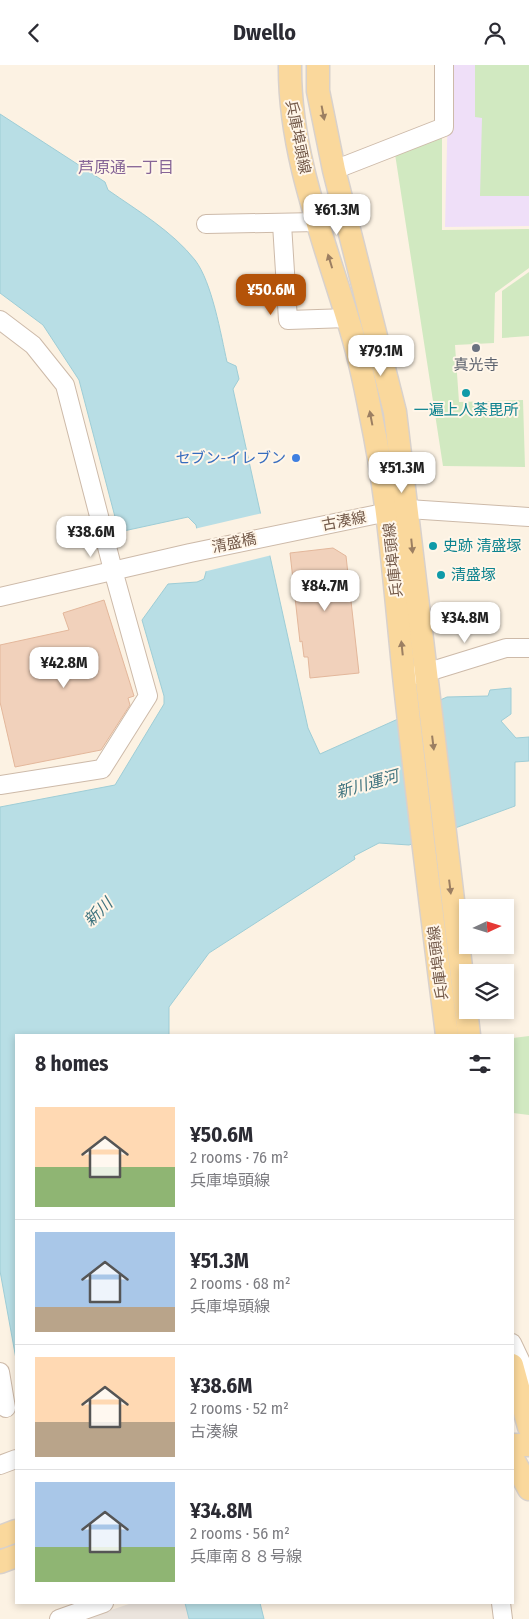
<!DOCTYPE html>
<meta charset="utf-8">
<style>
:root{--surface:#fff;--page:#f2f2f3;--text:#2b2b33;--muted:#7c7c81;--line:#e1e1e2;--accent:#b45309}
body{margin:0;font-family:"Fira Sans Condensed","Noto Sans JP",sans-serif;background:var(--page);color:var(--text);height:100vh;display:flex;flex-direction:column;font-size:19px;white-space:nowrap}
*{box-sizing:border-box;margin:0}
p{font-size:16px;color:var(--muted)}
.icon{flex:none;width:28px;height:28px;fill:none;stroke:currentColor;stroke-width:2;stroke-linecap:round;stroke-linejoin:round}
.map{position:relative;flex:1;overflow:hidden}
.drawer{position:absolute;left:15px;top:969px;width:499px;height:570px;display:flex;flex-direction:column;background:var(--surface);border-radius:0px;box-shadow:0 2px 8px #0003}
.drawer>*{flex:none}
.needle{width:32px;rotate:86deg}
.controls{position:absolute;left:459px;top:834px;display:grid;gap:10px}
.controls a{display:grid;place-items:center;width:55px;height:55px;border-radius:0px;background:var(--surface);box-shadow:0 2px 8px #0003;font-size:25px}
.price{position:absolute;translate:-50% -42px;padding:0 11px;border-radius:10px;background:#fff;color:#222;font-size:16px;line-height:32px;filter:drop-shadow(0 1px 2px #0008)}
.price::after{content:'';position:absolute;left:50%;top:30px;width:15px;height:11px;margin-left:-8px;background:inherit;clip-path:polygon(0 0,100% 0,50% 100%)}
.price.on{background:var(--accent);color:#fff}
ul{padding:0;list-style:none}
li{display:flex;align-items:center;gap:15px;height:125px;padding:0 20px}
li+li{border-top:1px solid var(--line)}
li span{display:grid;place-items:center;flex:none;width:140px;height:100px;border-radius:0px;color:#555}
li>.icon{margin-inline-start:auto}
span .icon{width:60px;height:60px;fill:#fffc;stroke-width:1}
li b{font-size:21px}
h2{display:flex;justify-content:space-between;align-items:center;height:60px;padding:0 20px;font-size:21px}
header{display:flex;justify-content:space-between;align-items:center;height:65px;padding:0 20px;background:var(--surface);font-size:22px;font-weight:700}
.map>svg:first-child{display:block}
.industrial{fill:#ebe4dd}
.education{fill:#efdff8}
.green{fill:#d1e9c1}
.water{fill:#b8dee5;stroke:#9ecdd6}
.pier{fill:#fcf2e3}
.building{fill:#f1d1bb;stroke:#e3b79b}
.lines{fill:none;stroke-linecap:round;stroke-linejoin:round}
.minor-casing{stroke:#cdbaa9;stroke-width:20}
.major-casing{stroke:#d8d1cc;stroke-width:25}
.minor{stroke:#fff;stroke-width:18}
.major{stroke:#fad89c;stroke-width:22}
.oneway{fill:#9c7f62}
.worship-dot{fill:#6b7280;stroke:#fff6e9;stroke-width:2}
.culture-dot{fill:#0f9aa8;stroke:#fff6e9;stroke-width:2}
.shop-dot{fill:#3f7fe0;stroke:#fff6e9;stroke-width:2}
.labels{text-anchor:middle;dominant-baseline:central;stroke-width:4;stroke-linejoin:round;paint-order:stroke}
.street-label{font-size:15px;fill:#735949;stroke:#fff6e9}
.worship-label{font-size:15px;fill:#5b616d;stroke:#fff6e9}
.culture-label{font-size:15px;fill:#0d838f;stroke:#fff6e9;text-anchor:start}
.shop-label{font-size:15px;fill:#366cbe;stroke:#fff6e9;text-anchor:end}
.neighbourhood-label{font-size:16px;fill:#866597;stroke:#fff6e9}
.water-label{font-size:16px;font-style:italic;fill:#40747f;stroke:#fff6e9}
</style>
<header><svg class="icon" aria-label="back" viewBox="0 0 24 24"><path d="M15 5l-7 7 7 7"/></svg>Dwello<svg class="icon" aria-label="person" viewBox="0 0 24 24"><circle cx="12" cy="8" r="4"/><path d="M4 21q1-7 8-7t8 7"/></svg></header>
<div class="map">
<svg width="529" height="1554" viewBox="0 0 529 1554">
<rect width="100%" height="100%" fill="#fcf2e3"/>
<polygon class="industrial" points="132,1538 185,1538 189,1554 84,1554"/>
<polygon class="education" points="449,0 529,0 529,161 445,162"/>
<g class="green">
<polygon points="475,0 529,0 529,131 480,131 482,53 475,52"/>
<polygon points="442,71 442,165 529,164 529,203 495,228 494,278 455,280 459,337 523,335 525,402 443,401 395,89"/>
<polygon points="529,207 529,271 502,273 502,226"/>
<polygon points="529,971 529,1050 513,1048 513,973"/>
</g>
<g class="water">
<path d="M0,49L105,117L108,125C138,146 172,166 195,195C212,217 221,270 227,297L236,301L239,314L233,324L308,663L320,689L447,632L488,631L490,625L511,623V649L501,656L516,673L529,672V696L515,697V741L409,780L379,778L354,791L355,794L209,888L169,942V970H16V1294L0,1206V742L115,720L164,639V631L142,555L168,519L197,517L204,514L206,507L196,460L188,452L119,467L79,315L43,260L0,228Z"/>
<polygon points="185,1538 260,1538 264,1554 189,1554"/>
</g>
<polygon class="pier" points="263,448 272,490 203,507 194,464"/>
<g class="building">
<polygon points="333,483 346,491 359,608 310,613 308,592 304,592 302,576 300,577 290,488"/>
<polygon points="104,535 134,631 128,633 130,640 101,685 15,702 0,637 0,580 69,565 63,548"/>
</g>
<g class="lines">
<defs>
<g id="minor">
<polyline points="334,105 444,62 444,0"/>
<polyline points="206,159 318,157"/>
<polyline points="282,159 288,255 348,253"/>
<polyline points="0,255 33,280 65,320 113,505 148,631 102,704 0,720"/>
<polyline points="0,532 190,488 388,447 408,444 529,452"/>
<polyline points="413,610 425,608 506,583 529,583"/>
<polyline points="512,1278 529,1314"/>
<polyline points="0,1307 6,1343"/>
<polyline points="0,1400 16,1394"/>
<polyline points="501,1538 503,1554"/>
<polyline points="59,1554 104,1538"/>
</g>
<g id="major">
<path d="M290,0C289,87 323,172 348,255C358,286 365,319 371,351C389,437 395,524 404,611C417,731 432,850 447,970"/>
<polyline points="318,0 318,26 334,105 395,347 469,970"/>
<polyline points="512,1300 529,1362"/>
<polyline points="512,1380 529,1380"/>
<polyline points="512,1392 529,1424"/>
<polyline points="0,1472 16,1466"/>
<polyline points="0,1497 16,1491"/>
</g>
</defs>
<use href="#minor" class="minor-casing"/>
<use href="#major" class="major-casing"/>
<use href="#minor" class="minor"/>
<use href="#major" class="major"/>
</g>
<defs><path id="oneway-solid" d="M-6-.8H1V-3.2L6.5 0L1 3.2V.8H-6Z" transform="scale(1.25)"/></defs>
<g class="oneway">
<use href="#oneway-solid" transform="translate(323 48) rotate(79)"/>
<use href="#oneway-solid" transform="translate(330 196) rotate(-107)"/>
<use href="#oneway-solid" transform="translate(371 353) rotate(-101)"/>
<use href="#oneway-solid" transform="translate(412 481) rotate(84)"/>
<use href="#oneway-solid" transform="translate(402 583) rotate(-96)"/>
<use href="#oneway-solid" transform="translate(433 678) rotate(83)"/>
<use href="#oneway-solid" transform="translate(450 822) rotate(83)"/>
</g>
<circle class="worship-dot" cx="476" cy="283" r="5"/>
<g class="culture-dot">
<circle cx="466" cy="328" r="5"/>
<circle cx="433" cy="481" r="5"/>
<circle cx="441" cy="510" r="5"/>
</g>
<circle class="shop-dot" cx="296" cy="393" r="5"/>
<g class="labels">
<g class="street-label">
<text transform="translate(298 72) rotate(79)">兵庫埠頭線</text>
<text transform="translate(344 456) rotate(-11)">古湊線</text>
<text transform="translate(234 478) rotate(-12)">清盛橋</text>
<text transform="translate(393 495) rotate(-96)">兵庫埠頭線</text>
<text transform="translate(438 898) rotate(-97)">兵庫埠頭線</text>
</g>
<g class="worship-label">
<text x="476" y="300">真光寺</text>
</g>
<g class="culture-label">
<text x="466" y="345" text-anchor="middle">一遍上人荼毘所</text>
<text x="443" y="481">史跡 清盛塚</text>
<text x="451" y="510">清盛塚</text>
</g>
<g class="shop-label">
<text x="286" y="393">セブン-イレブン</text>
</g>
<g class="neighbourhood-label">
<text x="126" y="102">芦原通一丁目</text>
</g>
<g class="water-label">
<text transform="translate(367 719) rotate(-16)">新川運河</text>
<text transform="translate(98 847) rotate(-45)">新川</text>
</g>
</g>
</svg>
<div class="controls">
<a><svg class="needle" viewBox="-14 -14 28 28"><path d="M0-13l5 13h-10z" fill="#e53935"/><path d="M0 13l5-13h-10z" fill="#7c7c81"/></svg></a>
<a><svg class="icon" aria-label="layers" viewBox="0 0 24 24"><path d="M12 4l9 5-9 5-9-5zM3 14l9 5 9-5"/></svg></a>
</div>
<b class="price" style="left:337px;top:171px">¥61.3M</b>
<b class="price on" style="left:271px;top:251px">¥50.6M</b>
<b class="price" style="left:381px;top:312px">¥79.1M</b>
<b class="price" style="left:402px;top:429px">¥51.3M</b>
<b class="price" style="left:91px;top:493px">¥38.6M</b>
<b class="price" style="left:325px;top:547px">¥84.7M</b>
<b class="price" style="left:465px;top:579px">¥34.8M</b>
<b class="price" style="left:64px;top:624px">¥42.8M</b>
<section class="drawer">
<h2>8 homes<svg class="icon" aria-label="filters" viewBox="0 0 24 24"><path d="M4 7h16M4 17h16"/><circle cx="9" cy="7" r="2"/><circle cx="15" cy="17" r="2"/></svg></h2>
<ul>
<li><span style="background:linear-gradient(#ffd9b3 60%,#8fb573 0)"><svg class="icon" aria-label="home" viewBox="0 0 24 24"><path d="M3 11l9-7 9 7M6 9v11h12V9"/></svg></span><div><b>¥50.6M</b><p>2 rooms · 76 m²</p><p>兵庫埠頭線</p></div></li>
<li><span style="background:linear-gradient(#a9c7e8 75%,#b9a48a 0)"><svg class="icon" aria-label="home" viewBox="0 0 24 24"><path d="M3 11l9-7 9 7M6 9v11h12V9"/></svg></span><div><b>¥51.3M</b><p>2 rooms · 68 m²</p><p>兵庫埠頭線</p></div></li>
<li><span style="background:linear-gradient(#ffd9b3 65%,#b9a48a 0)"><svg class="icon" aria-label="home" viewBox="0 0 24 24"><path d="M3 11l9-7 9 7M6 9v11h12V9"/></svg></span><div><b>¥38.6M</b><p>2 rooms · 52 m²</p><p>古湊線</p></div></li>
<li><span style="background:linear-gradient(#a9c7e8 65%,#8fb573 0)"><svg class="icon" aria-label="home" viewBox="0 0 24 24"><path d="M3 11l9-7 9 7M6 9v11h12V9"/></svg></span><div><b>¥34.8M</b><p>2 rooms · 56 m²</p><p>兵庫南８８号線</p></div></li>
</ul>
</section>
</div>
